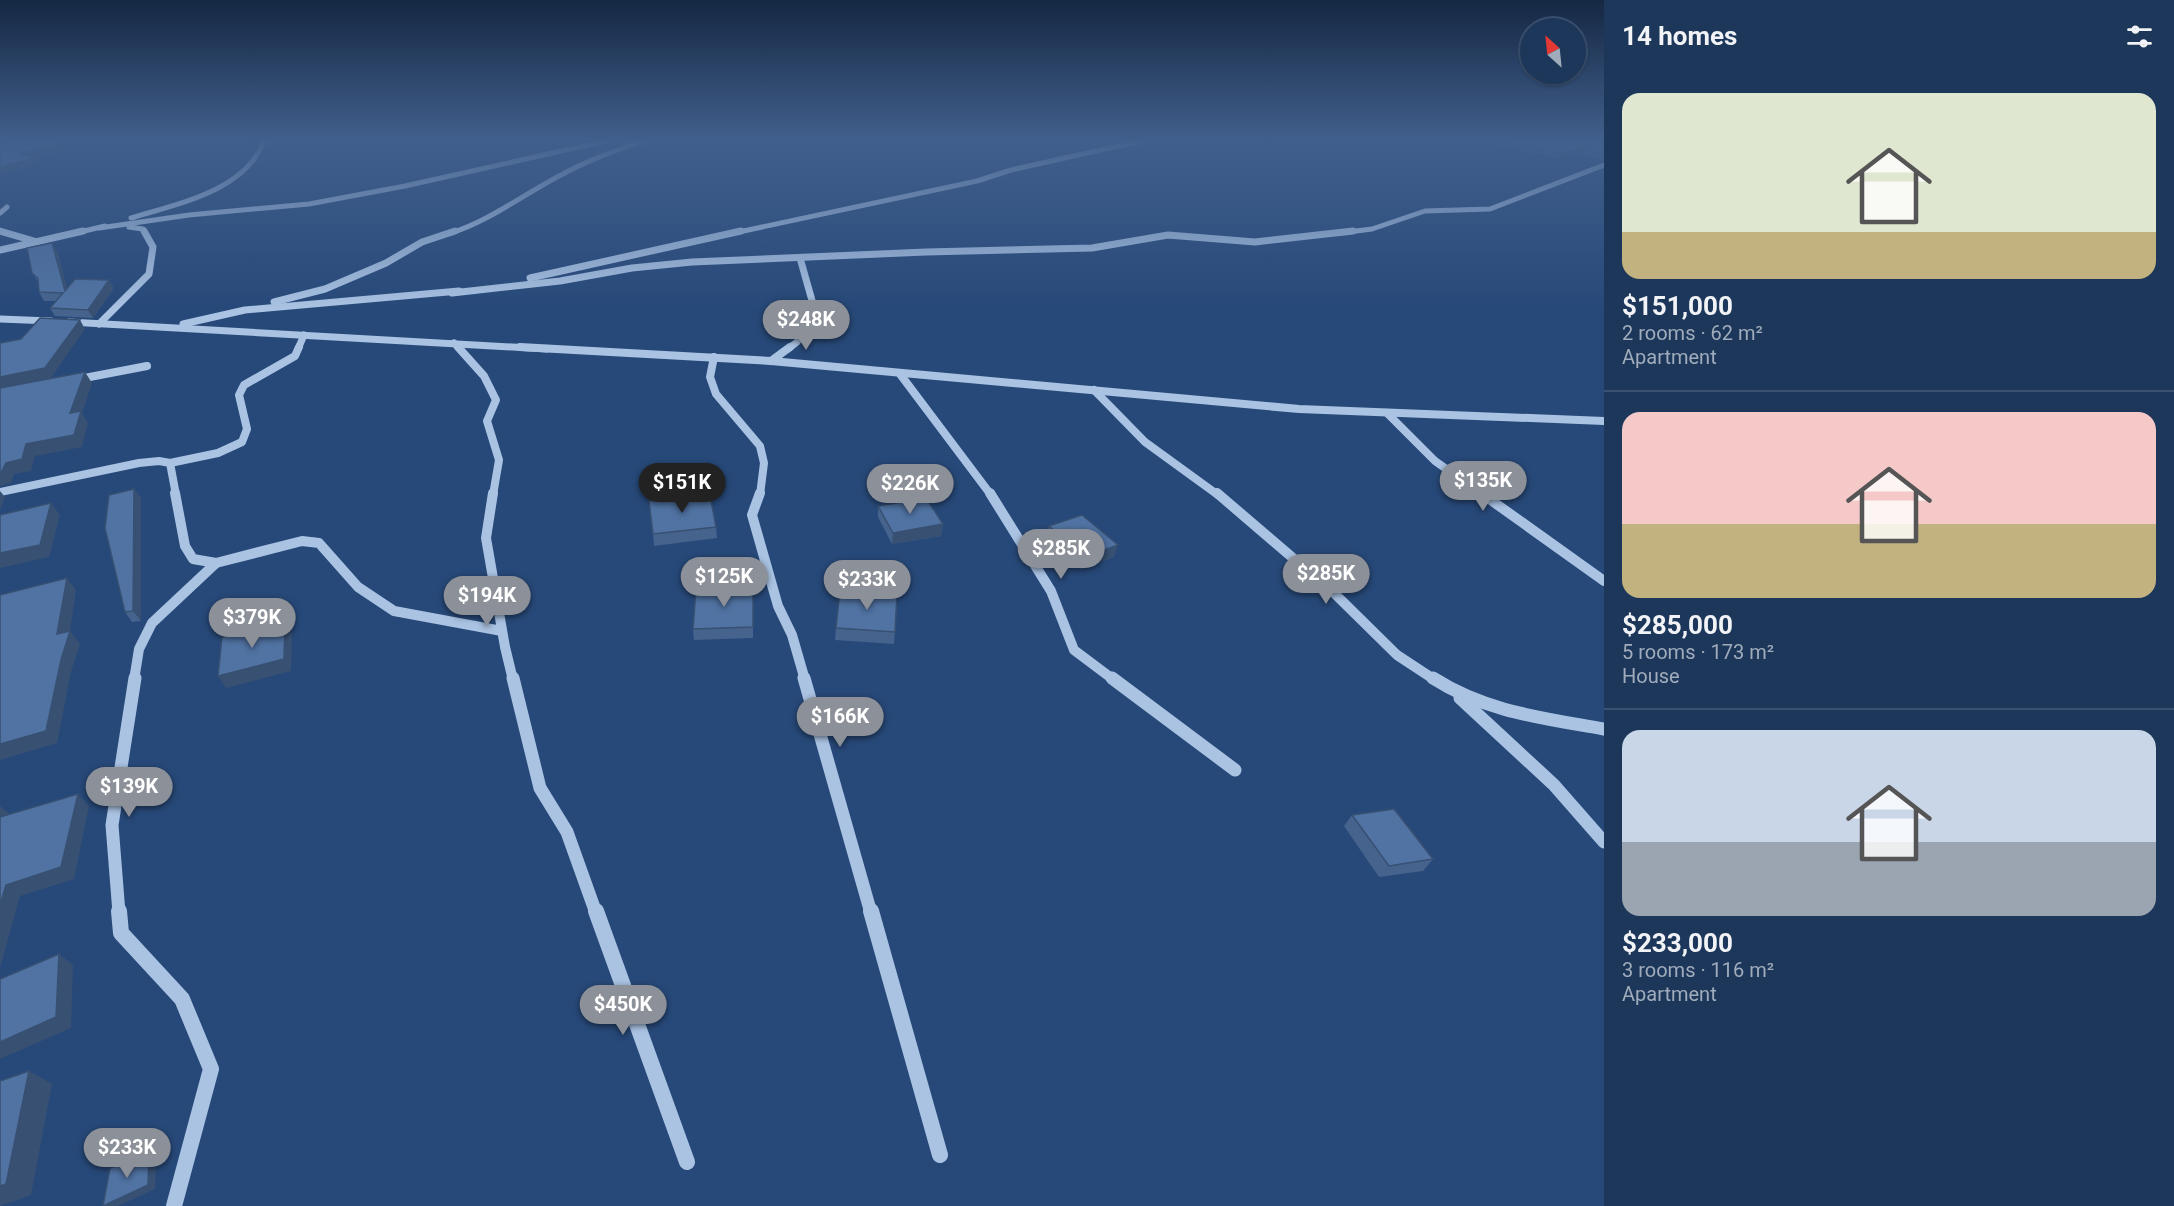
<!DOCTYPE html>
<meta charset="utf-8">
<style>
:root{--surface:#1d375b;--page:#2a4264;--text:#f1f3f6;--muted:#a0acbb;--line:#3b5171;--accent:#8c9099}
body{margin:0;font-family:Roboto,sans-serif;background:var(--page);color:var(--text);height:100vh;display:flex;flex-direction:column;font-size:22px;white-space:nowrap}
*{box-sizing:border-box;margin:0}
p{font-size:20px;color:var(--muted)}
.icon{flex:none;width:33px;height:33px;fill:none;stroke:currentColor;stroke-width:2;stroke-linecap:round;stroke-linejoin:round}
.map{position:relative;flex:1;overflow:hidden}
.sheet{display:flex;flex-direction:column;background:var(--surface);width:570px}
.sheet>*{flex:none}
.needle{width:39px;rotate:333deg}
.buttons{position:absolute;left:1520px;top:18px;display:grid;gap:12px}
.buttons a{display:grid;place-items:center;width:66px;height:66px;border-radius:50%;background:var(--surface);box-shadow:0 2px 4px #0004,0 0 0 2px var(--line);font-size:30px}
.price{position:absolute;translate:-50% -51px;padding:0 14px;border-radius:21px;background:var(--accent);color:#fff;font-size:20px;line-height:39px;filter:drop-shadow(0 2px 3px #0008)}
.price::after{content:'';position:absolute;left:50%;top:36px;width:18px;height:14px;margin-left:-9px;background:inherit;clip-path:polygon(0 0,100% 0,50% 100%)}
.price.on{background:#222;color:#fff}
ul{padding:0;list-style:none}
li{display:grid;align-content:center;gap:12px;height:318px;padding:0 18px}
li+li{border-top:2px solid var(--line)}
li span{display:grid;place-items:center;height:186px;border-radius:18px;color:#555}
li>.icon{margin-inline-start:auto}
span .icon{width:108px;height:108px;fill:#fffc;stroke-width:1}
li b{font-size:26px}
h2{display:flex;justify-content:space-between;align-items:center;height:72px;padding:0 18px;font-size:26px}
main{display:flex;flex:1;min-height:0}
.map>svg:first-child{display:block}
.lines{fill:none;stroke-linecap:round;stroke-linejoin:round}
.minor-far5{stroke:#aac3e3;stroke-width:5}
.minor-far4{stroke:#aac3e3;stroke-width:7}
.minor-far3{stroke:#aac3e3;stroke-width:8}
.minor-far2{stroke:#aac3e3;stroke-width:10}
.minor-far1{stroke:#aac3e3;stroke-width:13}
.minor{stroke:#aac3e3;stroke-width:16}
.wall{fill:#45638c}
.shaded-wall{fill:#385072}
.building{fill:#5073a3;stroke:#385072;stroke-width:1.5}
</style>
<main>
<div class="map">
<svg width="1604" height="1206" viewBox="0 0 1604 1206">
<rect width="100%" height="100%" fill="#274979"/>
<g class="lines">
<g class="minor-far5">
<polyline points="0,213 7,207"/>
<path d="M131,218C176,204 247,191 264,140"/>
<polyline points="129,227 143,229 145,233"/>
<polyline points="99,228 189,215 309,204 405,186 610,140"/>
<polyline points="0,231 5,233"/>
<polyline points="76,233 105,226"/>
<path d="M451,233C491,220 524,194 561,175C588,160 617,150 646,140"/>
<polyline points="734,233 977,181 1011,170 1145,140"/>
<polyline points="1340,233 1372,229 1425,211 1490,209 1604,165"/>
</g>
<g class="minor-far4">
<polyline points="0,231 34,241"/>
<polyline points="0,250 83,231"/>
<polyline points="800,258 813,304"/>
<polyline points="530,278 741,231"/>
<polyline points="452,293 560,281 632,268 692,262 926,252 1092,248 1168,235 1255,242 1353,231"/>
<polyline points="274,302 325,289 386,263 422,242 455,231"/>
<polyline points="0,319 51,321"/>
<polyline points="69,322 547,349"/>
<polyline points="99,324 149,274 153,247 144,231"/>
<polyline points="183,324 245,310 459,291"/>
<polyline points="454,343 460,349"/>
<polyline points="298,349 304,335"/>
<polyline points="788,349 797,342 815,316"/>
</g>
<g class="minor-far3">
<polyline points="458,347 484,376 496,400 487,421 499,460 493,495"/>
<polyline points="520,347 771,361 1299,409 1604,421"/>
<polyline points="714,357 710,377 716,394 760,446 764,463 760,495"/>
<polyline points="771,361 790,347"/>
<polyline points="900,374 991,495"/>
<polyline points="74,380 147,366"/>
<polyline points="1094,390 1145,442 1218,495"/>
<polyline points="1387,413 1435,461 1483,495"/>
<polyline points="170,463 218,453 242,442 247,429 239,395 244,385 295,356 299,347"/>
<polyline points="0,492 139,463 159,461 170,463 176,495"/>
</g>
<g class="minor-far2">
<polyline points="175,493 185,546 193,559 216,563 302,541 319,543 358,587 394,611 502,631"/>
<polyline points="493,493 486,538 505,647 513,680"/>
<polyline points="760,493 752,515 778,606 792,635 805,680"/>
<polyline points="990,493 1051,591 1074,650 1114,680"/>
<polyline points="1217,493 1335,594 1397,655 1435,680"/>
<polyline points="1481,493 1604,581"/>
<polyline points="134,680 139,649 152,623 216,563"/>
</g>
<g class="minor-far1">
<polyline points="513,678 540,788 567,832 596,913"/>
<polyline points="804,678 871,913"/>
<polyline points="1112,678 1235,770"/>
<path d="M1433,678C1486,712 1543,718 1604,729"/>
<polyline points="1460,698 1554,785 1604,842"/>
<polyline points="119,913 112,825 135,678"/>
</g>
<g class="minor">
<polyline points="119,911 121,933 182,999 211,1069 174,1206"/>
<polyline points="596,911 687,1162"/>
<polyline points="871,911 940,1155"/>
</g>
</g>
<g class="wall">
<polygon points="1477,140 1604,140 1604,159 1582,153 1558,158"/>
<polygon points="57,251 67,289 114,288 93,318 55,316 50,308 56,301 44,301 39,292 39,283 32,273"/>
<polygon points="134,489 141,498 141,621 132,622 125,612"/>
<polygon points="878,506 943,524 941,536 892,544 878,517"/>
<polygon points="1049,526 1114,557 1081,569 1047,538"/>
<polygon points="716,527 717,538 654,546 653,534"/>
<polygon points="753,588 753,638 694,640 693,629"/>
<polygon points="836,628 895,632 894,644 835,640"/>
<polygon points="1352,815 1433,859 1423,871 1379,877 1344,826"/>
</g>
<g class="shaded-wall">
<polygon points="54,140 74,140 57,145"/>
<polygon points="63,145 66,151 22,159 19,153"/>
<polygon points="1584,148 1582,153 1558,158 1561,154"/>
<polygon points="36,158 39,164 0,174 0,167"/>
<polygon points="52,243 57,251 70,299 65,291"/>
<polygon points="109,280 114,288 93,318 88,310"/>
<polygon points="80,320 85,329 51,378 0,388 0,377"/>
<polygon points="85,372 92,383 82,413 88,423 82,447 35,456 31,471 14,474 11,483 0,486 0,472 6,463 26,444 70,413"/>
<polygon points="134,489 141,498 141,621 133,611"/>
<polygon points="0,491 5,497 0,510"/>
<polygon points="51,503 60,515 49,557 0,568 0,553"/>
<polygon points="943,524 941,536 892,544 893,533"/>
<polygon points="1118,545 1114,557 1081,569 1085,557"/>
<polygon points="67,578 76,590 70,631 80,644 71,672 57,743 0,760 0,744 57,634"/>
<polygon points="285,622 292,634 291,671 226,688 218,676"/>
<polygon points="78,794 89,806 74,879 20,896 0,968 0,905 6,885"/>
<polygon points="0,806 12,816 0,823"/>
<polygon points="59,954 73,965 71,1028 0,1059 0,1042"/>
<polygon points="29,1071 52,1084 31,1195 0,1206 0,1186"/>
<polygon points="149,1155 156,1159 155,1189 118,1206 103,1206"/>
</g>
<g class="building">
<polygon points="14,140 55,140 63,145 19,153 36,158 0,167 0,144"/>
<polygon points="1498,140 1604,140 1604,154 1584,148 1561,154"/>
<polygon points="52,243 65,291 75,279 109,280 88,310 50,308 63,293 39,292 38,278 32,273 27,248"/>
<polygon points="40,318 80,320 45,368 0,377 0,343 21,339"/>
<polygon points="85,372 70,413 81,411 74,435 26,444 22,459 6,463 2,471 0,472 0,388"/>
<polygon points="134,489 133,611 125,612 105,528 109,495"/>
<polygon points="710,495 716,527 653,534 649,501"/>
<polygon points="926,498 943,524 893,533 878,506"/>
<polygon points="51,503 40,545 0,553 0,515"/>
<polygon points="1082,515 1118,545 1085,557 1049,526"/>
<polygon points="67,578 57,634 70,631 61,660 46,731 0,744 0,595"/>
<polygon points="753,588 753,627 693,629 696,589"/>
<polygon points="840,590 897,594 895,632 836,628"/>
<polygon points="285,622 284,659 218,676 222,637"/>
<polygon points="78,794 61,867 6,885 0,905 0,817"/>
<polygon points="1394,809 1433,859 1389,866 1352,815"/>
<polygon points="59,954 56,1017 0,1042 0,979"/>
<polygon points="29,1071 6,1184 0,1186 0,1081"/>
<polygon points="149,1155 148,1185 103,1206 110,1168"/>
</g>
<linearGradient id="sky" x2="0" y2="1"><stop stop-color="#152843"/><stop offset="0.45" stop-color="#415f8c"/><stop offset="1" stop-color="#415f8c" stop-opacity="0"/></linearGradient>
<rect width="1604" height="309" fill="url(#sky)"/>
</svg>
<div class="buttons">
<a><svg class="needle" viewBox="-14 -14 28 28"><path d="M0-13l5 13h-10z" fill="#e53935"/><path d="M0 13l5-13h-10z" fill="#a0acbb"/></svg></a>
</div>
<b class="price" style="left:806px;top:351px">$248K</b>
<b class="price" style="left:1483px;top:512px">$135K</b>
<b class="price on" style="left:682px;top:514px">$151K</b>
<b class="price" style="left:910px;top:515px">$226K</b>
<b class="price" style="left:1061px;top:580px">$285K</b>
<b class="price" style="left:1326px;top:605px">$285K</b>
<b class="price" style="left:724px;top:608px">$125K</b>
<b class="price" style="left:867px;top:611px">$233K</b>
<b class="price" style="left:487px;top:627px">$194K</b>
<b class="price" style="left:252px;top:649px">$379K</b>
<b class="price" style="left:840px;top:748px">$166K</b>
<b class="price" style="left:129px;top:818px">$139K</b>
<b class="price" style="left:623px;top:1036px">$450K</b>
<b class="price" style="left:127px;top:1179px">$233K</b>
</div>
<section class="sheet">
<h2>14 homes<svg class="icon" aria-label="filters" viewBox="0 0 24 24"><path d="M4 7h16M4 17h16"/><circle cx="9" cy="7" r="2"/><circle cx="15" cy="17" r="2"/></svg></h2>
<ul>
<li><span style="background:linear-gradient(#dfe7d0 75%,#c2b280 0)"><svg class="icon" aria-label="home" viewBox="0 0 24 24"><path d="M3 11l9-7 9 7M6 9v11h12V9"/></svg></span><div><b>$151,000</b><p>2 rooms · 62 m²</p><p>Apartment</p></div></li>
<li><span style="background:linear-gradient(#f6c9c9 60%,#c2b280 0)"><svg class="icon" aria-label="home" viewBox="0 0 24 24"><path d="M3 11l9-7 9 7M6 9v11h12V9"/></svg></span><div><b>$285,000</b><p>5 rooms · 173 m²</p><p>House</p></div></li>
<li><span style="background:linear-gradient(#c9d6e8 60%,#9aa5b1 0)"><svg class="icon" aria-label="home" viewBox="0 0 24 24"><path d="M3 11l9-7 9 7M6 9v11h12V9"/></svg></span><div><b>$233,000</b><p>3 rooms · 116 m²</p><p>Apartment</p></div></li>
</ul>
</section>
</main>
